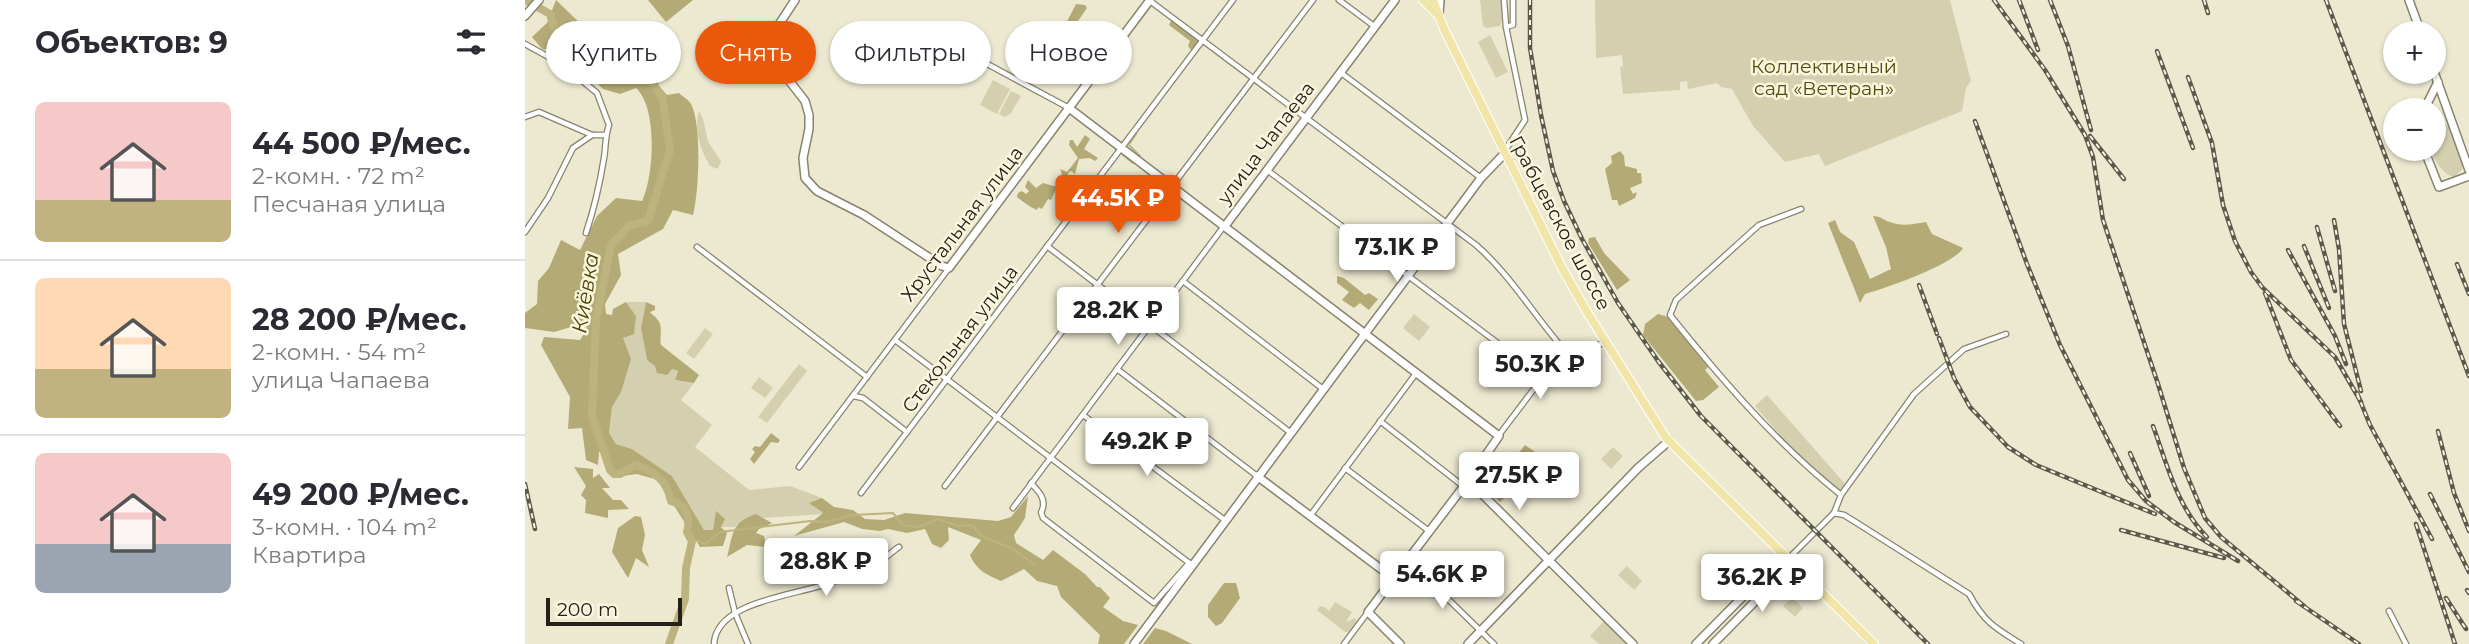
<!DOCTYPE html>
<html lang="ru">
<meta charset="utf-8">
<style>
:root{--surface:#fff;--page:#f2f2f3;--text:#2b2b33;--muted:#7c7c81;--line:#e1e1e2;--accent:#ea580c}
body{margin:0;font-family:Montserrat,sans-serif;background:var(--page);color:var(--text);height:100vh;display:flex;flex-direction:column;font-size:26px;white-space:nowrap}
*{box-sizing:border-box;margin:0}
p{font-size:23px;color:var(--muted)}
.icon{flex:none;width:38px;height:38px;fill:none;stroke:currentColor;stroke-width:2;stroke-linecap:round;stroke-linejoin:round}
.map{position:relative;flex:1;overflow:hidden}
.sheet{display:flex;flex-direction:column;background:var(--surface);width:525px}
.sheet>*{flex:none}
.hud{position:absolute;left:21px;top:21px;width:665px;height:63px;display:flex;gap:14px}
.buttons{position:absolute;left:1858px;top:21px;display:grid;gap:14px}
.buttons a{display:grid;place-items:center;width:63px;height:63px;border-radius:50%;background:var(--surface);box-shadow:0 2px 5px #0004;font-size:35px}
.scale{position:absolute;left:21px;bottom:18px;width:136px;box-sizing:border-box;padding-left:7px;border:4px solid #232119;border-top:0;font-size:19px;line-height:24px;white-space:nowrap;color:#232119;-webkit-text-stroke:5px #faf6df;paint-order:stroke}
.price{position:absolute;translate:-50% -60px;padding:0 16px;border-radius:7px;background:#fff;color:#222;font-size:23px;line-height:46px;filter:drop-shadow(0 2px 4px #0008)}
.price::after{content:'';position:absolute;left:50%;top:42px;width:21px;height:16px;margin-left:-10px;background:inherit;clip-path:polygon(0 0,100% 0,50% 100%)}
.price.current{background:var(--accent);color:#fff}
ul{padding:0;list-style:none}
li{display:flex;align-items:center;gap:21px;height:175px;padding:0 35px}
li+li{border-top:2px solid var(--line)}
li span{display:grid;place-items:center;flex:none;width:196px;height:140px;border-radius:10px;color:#555}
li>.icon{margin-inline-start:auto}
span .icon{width:84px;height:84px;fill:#fffc;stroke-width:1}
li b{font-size:30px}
h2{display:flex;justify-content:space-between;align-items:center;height:84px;padding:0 35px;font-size:30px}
.chip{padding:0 24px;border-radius:32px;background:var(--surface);box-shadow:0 2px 5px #0004;font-size:24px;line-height:63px}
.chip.current{background:var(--accent);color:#fff}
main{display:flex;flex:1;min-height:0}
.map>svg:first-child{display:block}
.green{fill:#d4cfaf}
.forest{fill:#b4aa76}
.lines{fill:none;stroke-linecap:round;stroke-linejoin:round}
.stream{stroke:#bdb37f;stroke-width:2}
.river{stroke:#bdb37f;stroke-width:8}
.street-casing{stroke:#87836e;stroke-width:7}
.secondary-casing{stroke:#87836e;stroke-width:10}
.primary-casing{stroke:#fff;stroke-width:10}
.street{stroke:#fff;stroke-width:4.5}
.secondary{stroke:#fff;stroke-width:7}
.primary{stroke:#f1e5a7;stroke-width:8}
.rail-casing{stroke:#5b594c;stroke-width:4.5}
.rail{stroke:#faf6df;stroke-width:2;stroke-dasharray:5;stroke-linecap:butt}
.labels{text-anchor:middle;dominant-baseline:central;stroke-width:5;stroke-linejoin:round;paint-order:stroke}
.park-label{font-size:19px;fill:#554a08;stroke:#faf6df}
.street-label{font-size:19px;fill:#232119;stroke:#faf6df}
.water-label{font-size:21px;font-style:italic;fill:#4f4400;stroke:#faf6df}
</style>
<main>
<section class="sheet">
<h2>Объектов: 9<svg class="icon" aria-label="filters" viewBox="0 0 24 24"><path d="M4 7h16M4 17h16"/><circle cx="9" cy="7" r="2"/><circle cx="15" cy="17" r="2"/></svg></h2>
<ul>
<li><span style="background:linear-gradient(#f6c9c9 70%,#c2b280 0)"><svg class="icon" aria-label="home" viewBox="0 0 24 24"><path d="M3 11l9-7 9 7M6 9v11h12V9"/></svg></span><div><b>44 500 ₽/мес.</b><p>2-комн. · 72 m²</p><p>Песчаная улица</p></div></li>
<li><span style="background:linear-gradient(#ffd9b3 65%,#c2b280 0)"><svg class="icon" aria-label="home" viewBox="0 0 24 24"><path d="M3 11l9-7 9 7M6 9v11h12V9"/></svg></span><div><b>28 200 ₽/мес.</b><p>2-комн. · 54 m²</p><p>улица Чапаева</p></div></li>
<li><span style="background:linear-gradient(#f6c9c9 65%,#9aa5b1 0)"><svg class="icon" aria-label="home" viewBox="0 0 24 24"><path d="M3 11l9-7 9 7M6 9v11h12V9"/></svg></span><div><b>49 200 ₽/мес.</b><p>3-комн. · 104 m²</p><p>Квартира</p></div></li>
</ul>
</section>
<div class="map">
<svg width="1944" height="644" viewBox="0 0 1944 644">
<rect width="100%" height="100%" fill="#ede9d1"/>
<g class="green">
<polygon points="955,0 976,0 977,21 975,26 962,28 958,26"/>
<polygon points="1070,0 1425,0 1446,81 1441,88 1437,111 1300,166 1294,154 1260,162 1228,126 1207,89 1196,87 1192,83 1163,89 1162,81 1155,82 1155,90 1098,94 1095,67 1098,66 1097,55 1071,58"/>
<polygon points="965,35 983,72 971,78 953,42"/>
<polygon points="468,80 485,89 472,114 455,105"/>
<polygon points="486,91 496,96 486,113 480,117 474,114"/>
<path d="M174,111L178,119L183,142L196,161L193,169L185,166C176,151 168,128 174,111Z"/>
<path d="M1913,119C1929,124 1939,155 1937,170L1929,177C1916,173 1910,161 1906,149H1909V120Z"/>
<path d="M101,302H121L116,328L122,360L153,371L150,380L169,383L156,400L187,425L170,447L224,490L265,486L297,498L285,503L298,514L239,518C226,512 219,517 210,527H196L191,512L188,530H179L147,476L107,449L91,444L84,433L87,406L96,392L98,337L111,316Z"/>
<polygon points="889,314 905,327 894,341 878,328"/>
<polygon points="180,328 188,334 169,359 161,353"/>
<polygon points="274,364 282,371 242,423 233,417"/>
<polygon points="234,377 248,388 240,398 226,388"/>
<polygon points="1242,395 1321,485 1315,491 1259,440 1230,406"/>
<polygon points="1088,447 1098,456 1086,469 1076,459"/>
<polygon points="1102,566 1117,581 1109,590 1093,575"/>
<polygon points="1267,597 1278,608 1270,617 1258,606"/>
<polygon points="810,602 827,612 821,622 830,618 832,621 825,632 820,632 792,610 795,606 800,607 807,614 804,611"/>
<polygon points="1079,621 1101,644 1074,644 1065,636"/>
</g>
<g class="forest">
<path d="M31,0L64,32L63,51L81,62L99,67L118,57L134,77L133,85L142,95L154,93C157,96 164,100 166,104C177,125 174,192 168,215L148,210L138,229L93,254L96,275L80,304L81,314L87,315L88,309L101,302L111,316L109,334L98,338L106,359L96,392L87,407L84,433L91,444L107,449L147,476L179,530H188L191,511L200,519L196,527L202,533L198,546L175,547L133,480L112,474L90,477L78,451L74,452L73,465L61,460L57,428L43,429L45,397L16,345L19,337L55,340L62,329L60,323L29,332L0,328V313L12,304L13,281L24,268L36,240L55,250L72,216L91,198L117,201C129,176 133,108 111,88L95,94L78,89L41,53L17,49L7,37L22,23Z"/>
<polygon points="123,0 168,0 141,22"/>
<polygon points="551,4 560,5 562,8 536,45 532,41"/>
<polygon points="646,21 651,21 673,39 674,42 666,50 663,46 665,41 644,25"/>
<polygon points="560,135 565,139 559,149 573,158 570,161 565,158 554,159 550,174 546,171 543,173 543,179 539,181 542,186 539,189 531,181 537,174 535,169 542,172 553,158 544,145 545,140 548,140 552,147"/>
<polygon points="1095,151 1099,156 1100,166 1112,169 1112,173 1116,173 1117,183 1105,188 1108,194 1112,192 1110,198 1094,206 1092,200 1087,200 1080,169 1087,163 1086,156"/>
<path d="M503,180L511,188L518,183L532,187L526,200L523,199L517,209L513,207L512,210C505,207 498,202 492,197L493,193L497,191L501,194L504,191L500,187Z"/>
<path d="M1348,216C1356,216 1358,220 1365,222C1377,227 1388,224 1401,222L1407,234L1438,248C1428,265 1361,288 1340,294L1335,303L1303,223L1310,220L1315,232L1329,242L1345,279L1366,269L1361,247Z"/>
<polygon points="1070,237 1079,253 1105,280 1092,290 1063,243 1064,238"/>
<polygon points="812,276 819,278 840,295 844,293 853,299 844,310 835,303 829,308 817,300 824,292 812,283"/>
<path d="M121,302L130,306V310L125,312C127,315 130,316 132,319C139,326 134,336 136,345L174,375L169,383L150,380L153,371L147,369L142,375L132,373L130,366L122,360L116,328Z"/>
<polygon points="1133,314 1143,317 1183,367 1180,370 1194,387 1178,400 1171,401 1118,335 1120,324"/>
<polygon points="246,433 255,440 253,443 246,442 229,464 225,459 230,452 227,449 230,446 235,447"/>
<polygon points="1000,445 1010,452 1003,464 1016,475 1004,487 991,486 975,502 964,491"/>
<polygon points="49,467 68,469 68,478 74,474 85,488 77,488 88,500 96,500 104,509 83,510 83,518 60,513 61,500 56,495 61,486"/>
<path d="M503,496L500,518L489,535L491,543L518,560L528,550L560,574L572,587H575L585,598L578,607L598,621L613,625L599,644H573L575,635L536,597L532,586L512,581L499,569L476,581C462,575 451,570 445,555L456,540L423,527L424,540L416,548L407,544L400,529L382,533L363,529L355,531L337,529L319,522L269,536L298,513L284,503L297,498L309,507L328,510L340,519L359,520L380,513L473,521L486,517Z"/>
<path d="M231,514L247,523L234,529L231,533L239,536L241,547L222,545L202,557C208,536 206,521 231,514Z"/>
<polygon points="110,516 116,517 120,535 117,550 124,567 111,558 103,578 87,552 93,528"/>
<polygon points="699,583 711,583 715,598 697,623 691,626 683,617 683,605"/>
<polygon points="630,628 641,631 667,644 618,644"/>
</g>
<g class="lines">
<g class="stream">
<polyline points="605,143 611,134"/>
<polyline points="604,145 615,156"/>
<polyline points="598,155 608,163"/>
<polyline points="166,538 180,544 195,532 285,521 301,522 328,515 368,513 378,525 393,527 413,519 433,526 447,525 457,536 488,549 510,565"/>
</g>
<path class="river" d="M0,0L25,14L31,34L86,76L109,73L116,66L127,73L126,81L137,97L145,150L123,221L105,225L86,245L71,320L67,416L85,470L89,474H95L111,465C130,472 142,480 146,501C162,505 166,517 162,532L167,541L161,568L160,599L144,644"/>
<defs>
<g id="street">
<polyline points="814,0 849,26"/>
<polyline points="979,0 981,27 1000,120 981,149"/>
<path d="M625,1L951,245C989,278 1014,324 1049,361"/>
<polyline points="981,27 988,25 988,0"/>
<path d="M0,44L38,65L72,93L84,125C80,136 81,146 79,158C75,183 69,209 61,233"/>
<polyline points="440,52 544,108"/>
<polyline points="815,72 956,178"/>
<polyline points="0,117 14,112 67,135 80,135"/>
<polyline points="742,170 1018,377"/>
<path d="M1276,209L1234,225L1151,300L1145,315C1197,380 1251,443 1316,495"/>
<polyline points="0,232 23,198 48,148 67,135"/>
<polyline points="522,246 766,433"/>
<polyline points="172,247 342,377"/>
<polyline points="658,281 798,389"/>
<polyline points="370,340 667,565"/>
<polyline points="592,369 732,476"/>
<polyline points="328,396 338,398 382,432"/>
<polyline points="558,415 701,521"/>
<polyline points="855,421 938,486"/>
<polyline points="974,435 1018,377 1044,355 1060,354 1080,341"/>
<polyline points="274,467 424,268"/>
<polyline points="820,468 904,531"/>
<path d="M506,483C513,491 520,497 518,507C516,516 515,508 518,518L629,603L664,563"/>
<polyline points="420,486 788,0"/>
<polyline points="336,493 708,0"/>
<polyline points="488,508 699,226"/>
<path d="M1309,513L1319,515L1332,523L1444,594C1459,622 1470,628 1496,644"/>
<polyline points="785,516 892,372"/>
<polyline points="1263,559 1309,513 1316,495 1389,394 1439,349 1481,334"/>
<polyline points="883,560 969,644"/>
<polyline points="204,588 210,613 223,644"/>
<polyline points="1864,611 1881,644"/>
<path d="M189,644C191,600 276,595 307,582C320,577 336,573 348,566C357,562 366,552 374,547"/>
<polyline points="819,644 843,612"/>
</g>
<g id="secondary">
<polyline points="270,0 249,32 246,49 248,60 280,101 284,115 284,129 278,158 280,178 292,191 339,215 417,266 424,268 625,0"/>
<polyline points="1884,0 1896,33"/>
<polyline points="914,13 915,0"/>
<polyline points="0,16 14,0"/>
<polyline points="1909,72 1944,170"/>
<polyline points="544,108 974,436 945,478 843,612 875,644"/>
<polyline points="1899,110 1913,82"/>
<polyline points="1899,149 1914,187 1944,176"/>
<polyline points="700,226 870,0"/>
<polyline points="732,476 868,578"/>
<polyline points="945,478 958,495 1108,644"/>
<polyline points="609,644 956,178 980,153"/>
<polyline points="943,644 1113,468 1144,441"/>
<polyline points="1171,644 1258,556"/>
<polyline points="1188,644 1267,564"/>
</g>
<g id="primary">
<polyline points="898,0 911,13"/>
<polyline points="908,0 919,29 1038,270 1062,312 1141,438 1349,644"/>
</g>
</defs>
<use href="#street" class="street-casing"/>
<use href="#secondary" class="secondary-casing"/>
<use href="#primary" class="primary-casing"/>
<use href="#street" class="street"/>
<use href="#secondary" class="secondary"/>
<use href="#primary" class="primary"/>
<defs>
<g id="rail">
<polyline points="1005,0 1005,48 1016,115 1028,171 1039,201 1057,239 1093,303 1133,361 1176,416 1403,644"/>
<polyline points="1469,0 1520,70 1560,135 1568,157 1578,220 1633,384 1659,468 1680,518 1696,537 1779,606"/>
<polyline points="1494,0 1513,50"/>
<polyline points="1525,0 1543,46 1566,130"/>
<polyline points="1679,0 1683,13"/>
<polyline points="1801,0 1944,376"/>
<polyline points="1632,51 1668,148"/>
<polyline points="1663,77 1687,143 1698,205 1710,241 1726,272 1737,287 1810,357 1836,402"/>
<polyline points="1450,121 1502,264 1535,345 1603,480 1621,501 1649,522 1713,561"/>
<polyline points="1565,136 1599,179"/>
<polyline points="1809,220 1814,249 1819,324 1836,391"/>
<polyline points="1792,227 1810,291"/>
<polyline points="1779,246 1804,308"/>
<polyline points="1763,250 1810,336 1821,364"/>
<polyline points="1932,264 1944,294"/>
<polyline points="1394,285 1412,334"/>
<polyline points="1740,293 1766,360 1815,426"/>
<polyline points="1414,338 1429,378 1445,407 1483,447 1511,465 1630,514"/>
<polyline points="1832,393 1845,425 1907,539"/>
<path d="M1628,426C1642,464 1652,507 1682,537"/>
<polyline points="1913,431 1929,493 1944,531"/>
<polyline points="1605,453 1624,496"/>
<polyline points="0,484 10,529"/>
<polyline points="1905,494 1944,572"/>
<polyline points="1891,524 1930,644"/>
<polyline points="1596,530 1699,558"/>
<polyline points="1942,590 1944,593"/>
<polyline points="1921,598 1941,629"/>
<polyline points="1771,601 1834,644"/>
</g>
</defs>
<use href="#rail" class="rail-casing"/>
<use href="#rail" class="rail"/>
</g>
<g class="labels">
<g class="park-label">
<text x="1299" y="66">Коллективный<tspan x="1299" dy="22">сад «Ветеран»</tspan></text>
</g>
<g class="street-label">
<text transform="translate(741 143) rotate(-53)">улица Чапаева</text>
<text transform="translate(1035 223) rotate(62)">Грабцевское шоссе</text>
<text transform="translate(437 224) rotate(-53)">Хрустальная улица</text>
<text transform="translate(435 339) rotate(-53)">Стекольная улица</text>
</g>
<g class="water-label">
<text transform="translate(60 293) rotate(-81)">Киёвка</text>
</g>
</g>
</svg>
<div class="buttons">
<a>+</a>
<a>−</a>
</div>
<div class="scale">200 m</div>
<b class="price current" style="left:593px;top:235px">44.5K ₽</b>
<b class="price" style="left:872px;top:284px">73.1K ₽</b>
<b class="price" style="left:593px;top:347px">28.2K ₽</b>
<b class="price" style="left:1015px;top:401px">50.3K ₽</b>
<b class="price" style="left:622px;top:478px">49.2K ₽</b>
<b class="price" style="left:994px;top:512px">27.5K ₽</b>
<b class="price" style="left:301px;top:598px">28.8K ₽</b>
<b class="price" style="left:917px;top:611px">54.6K ₽</b>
<b class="price" style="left:1237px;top:614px">36.2K ₽</b>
<div class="hud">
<a class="chip">Купить</a>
<a class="chip current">Снять</a>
<a class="chip">Фильтры</a>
<a class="chip">Новое</a>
</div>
</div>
</main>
